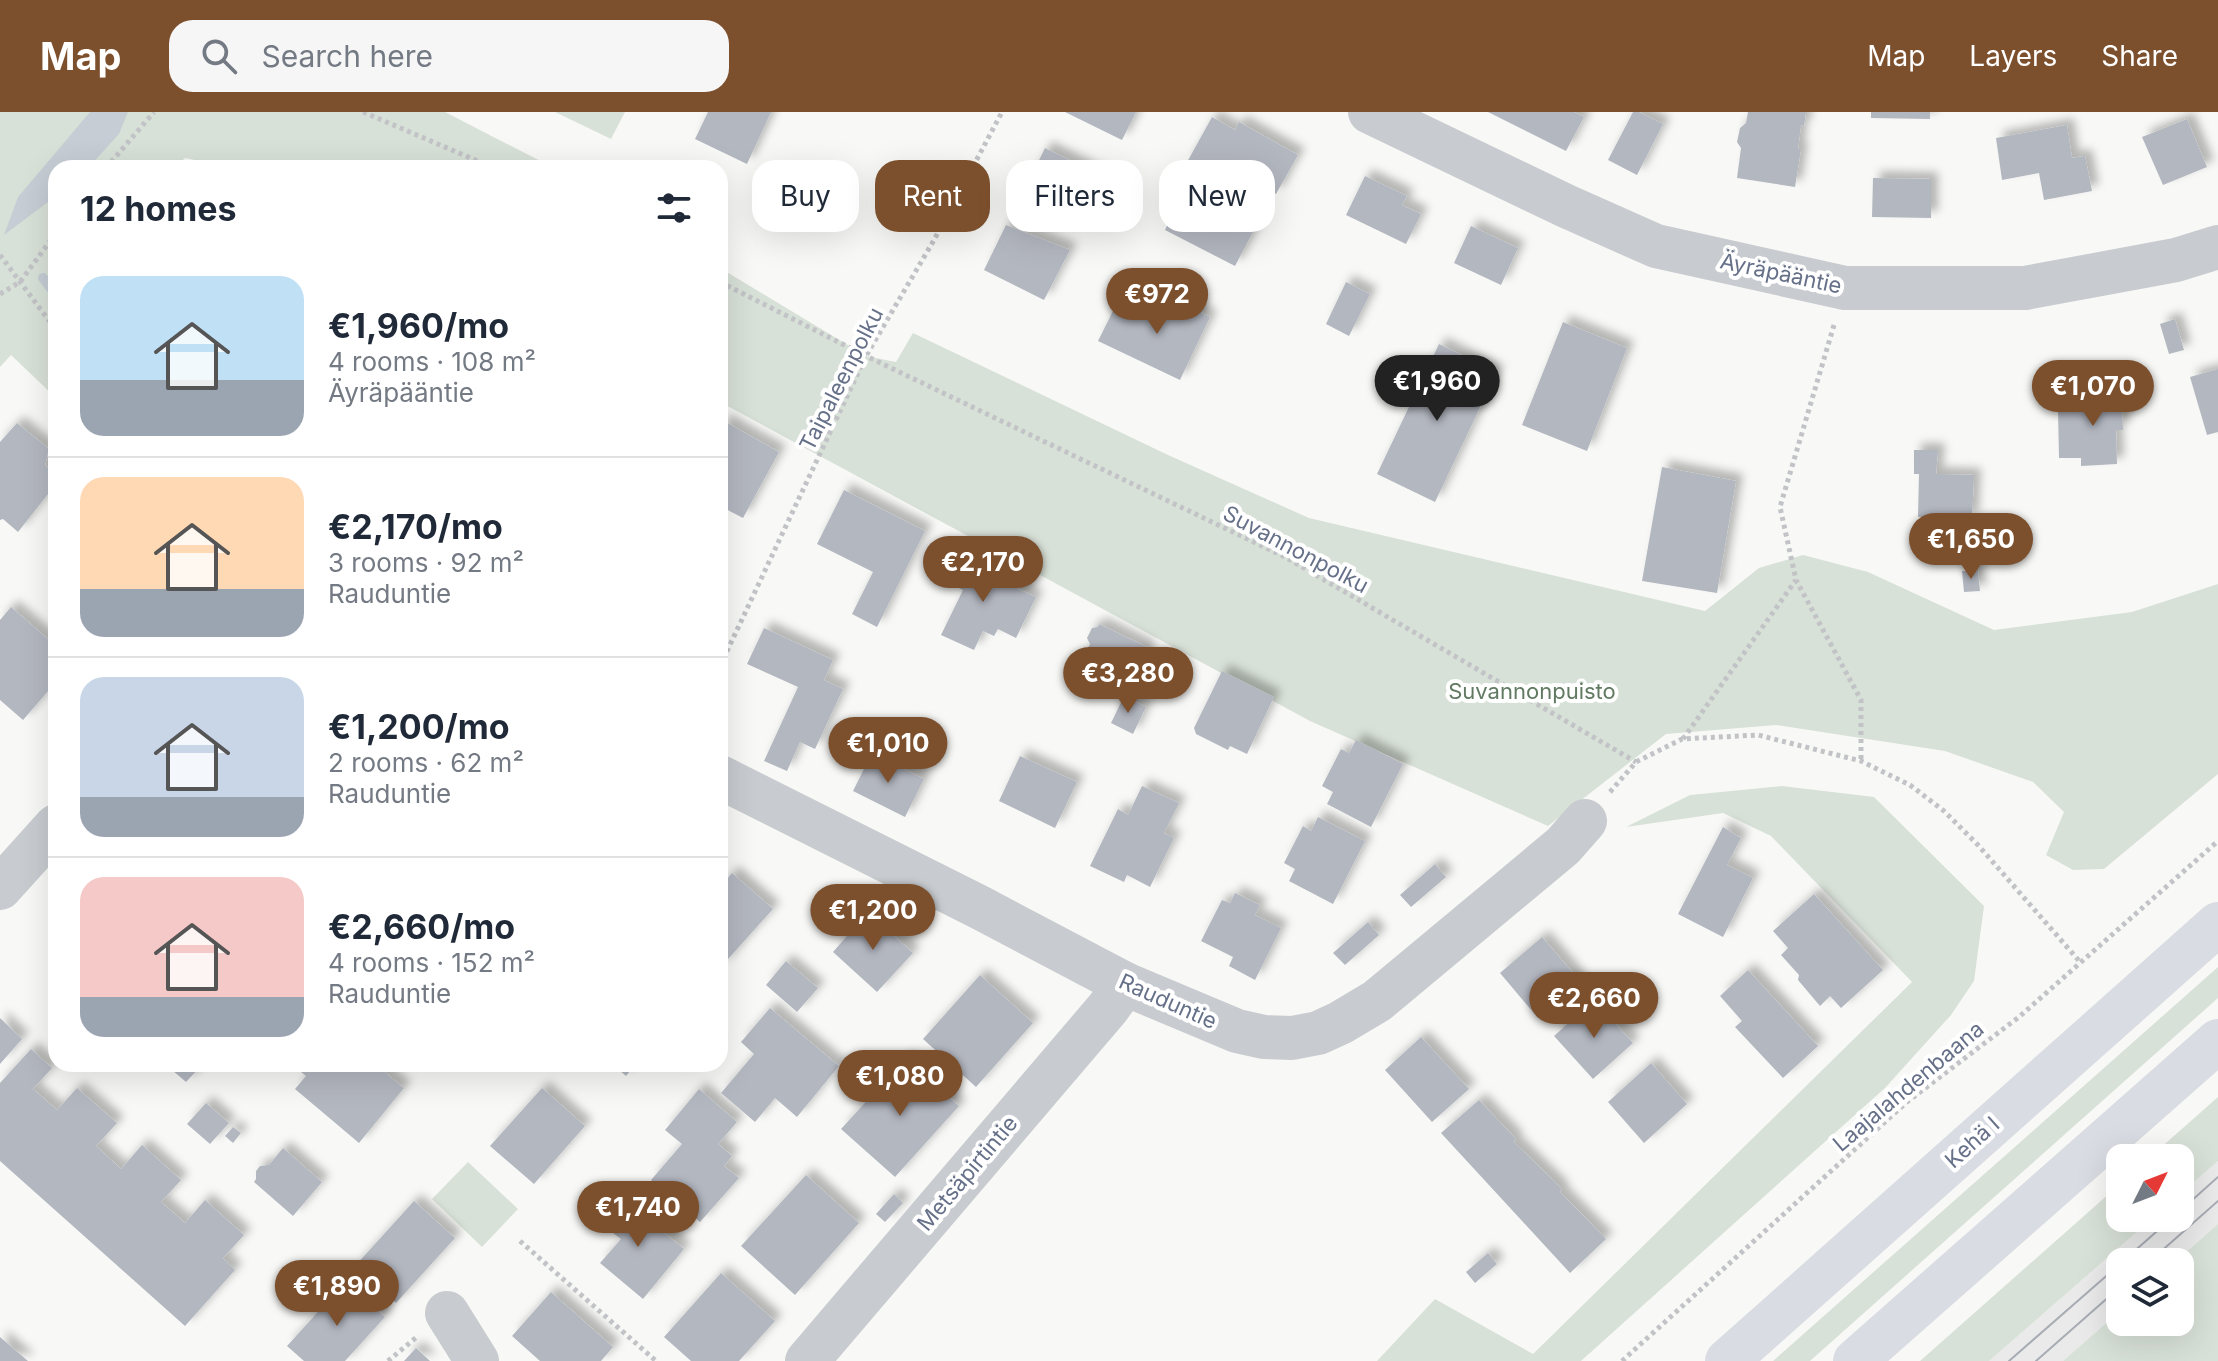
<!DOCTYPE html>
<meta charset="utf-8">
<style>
:root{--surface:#fff;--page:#f6f6f7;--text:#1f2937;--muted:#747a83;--line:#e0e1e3;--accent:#7c4f2d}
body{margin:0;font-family:Inter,sans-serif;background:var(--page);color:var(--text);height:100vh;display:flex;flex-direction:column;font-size:30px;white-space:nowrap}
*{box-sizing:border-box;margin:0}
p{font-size:26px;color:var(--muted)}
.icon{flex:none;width:44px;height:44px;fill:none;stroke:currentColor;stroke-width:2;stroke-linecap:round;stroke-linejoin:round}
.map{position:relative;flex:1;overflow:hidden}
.details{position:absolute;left:48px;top:48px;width:680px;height:912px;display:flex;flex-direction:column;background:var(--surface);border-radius:24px;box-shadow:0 8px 32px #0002}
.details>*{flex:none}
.hud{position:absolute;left:752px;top:48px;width:760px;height:72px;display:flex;gap:16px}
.needle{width:52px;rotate:48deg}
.buttons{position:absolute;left:2106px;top:1032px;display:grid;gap:16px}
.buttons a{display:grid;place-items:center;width:88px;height:88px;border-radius:16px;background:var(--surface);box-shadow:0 8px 32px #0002;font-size:40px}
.price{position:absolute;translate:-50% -68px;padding:0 18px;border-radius:28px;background:var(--accent);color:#fff;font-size:26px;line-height:52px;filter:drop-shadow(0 2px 4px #0008)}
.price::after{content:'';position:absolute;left:50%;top:48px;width:24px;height:18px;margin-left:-12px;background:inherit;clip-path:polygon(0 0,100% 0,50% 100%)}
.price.selected{background:#222;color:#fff}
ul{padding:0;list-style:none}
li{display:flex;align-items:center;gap:24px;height:200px;padding:0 32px}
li+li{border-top:2px solid var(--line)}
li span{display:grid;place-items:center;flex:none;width:224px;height:160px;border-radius:24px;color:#555}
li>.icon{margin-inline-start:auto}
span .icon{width:96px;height:96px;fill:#fffc;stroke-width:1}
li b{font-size:34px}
h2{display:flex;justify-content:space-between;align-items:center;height:96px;padding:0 32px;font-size:34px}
.tag{padding:0 28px;border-radius:24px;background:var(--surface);box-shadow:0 8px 32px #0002;font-size:28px;line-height:72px}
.tag.selected{background:var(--accent);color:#fff}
header{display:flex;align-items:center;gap:48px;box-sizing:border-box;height:112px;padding:0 40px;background:var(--accent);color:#fff}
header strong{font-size:38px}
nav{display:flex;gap:44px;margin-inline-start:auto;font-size:28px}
.search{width:560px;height:72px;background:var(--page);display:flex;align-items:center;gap:20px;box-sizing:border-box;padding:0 28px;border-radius:24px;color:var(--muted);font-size:30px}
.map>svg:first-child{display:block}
.built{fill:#e9eae9}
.green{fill:#d8e1d7}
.water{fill:#c7cdd5}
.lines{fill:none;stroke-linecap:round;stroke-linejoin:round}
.stream{stroke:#c7cdd5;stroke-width:10}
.building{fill:#b3b7c0;filter:url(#shadow)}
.path{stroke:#c2c3c6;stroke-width:5;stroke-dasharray:4 4;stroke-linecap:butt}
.minor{stroke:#c8cbcf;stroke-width:44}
.highway{stroke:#d9dce2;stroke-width:44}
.tram{stroke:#a8acb4;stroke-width:2}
.labels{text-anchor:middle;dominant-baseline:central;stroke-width:8;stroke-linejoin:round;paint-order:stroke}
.street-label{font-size:22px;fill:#667189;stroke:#fff}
.park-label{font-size:22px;fill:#617a62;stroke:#fff}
</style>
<header>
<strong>Map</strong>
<div class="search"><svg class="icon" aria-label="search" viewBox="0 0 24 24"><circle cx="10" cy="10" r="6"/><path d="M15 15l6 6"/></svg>Search here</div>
<nav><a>Map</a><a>Layers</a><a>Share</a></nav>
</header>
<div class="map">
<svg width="2218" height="1249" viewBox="0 0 2218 1249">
<defs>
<filter id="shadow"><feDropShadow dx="7" dy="-7" stdDeviation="4" flood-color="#0004"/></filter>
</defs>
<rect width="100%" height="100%" fill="#f8f9f6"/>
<polygon class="built" points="2218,1049 2218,1112 2175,1150 2120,1150 2120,1199 2063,1249 1989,1249 2153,1106 2180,1106 2180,1082"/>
<g class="green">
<polygon points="0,0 445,0 554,56 232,56 185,46 174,56 56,56 56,286 11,243 0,255"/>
<polygon points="555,0 625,0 611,27"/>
<polygon points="720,156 866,244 896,250 913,221 1168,343 1309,406 1705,499 1759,456 1803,443 1868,460 1994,518 2132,500 2218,472 2218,662 2104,757 2073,758 2046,743 2064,700 2033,670 1945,639 1776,613 1666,622 1548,714 1310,609 720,290"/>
<polygon points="1782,674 1874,685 1984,794 1974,869 1951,903 1885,976 1581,1249 1377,1249 1435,1187 1533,1242 1912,870 1771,724 1723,701 1626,715 1690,683"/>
<polygon points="2218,855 2218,886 1810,1249 1773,1249"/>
<polygon points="2218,985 2218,1049 2180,1082 2180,1046 2149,1046"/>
<polygon points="468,1050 518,1097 482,1135 432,1087"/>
<polygon points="2120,1072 2120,1106 2153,1106 1989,1249 1920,1249"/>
<polygon points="2218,1112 2218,1249 2063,1249 2120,1199 2120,1210 2180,1210 2180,1150 2175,1150"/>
</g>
<polygon class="water" points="90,0 128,0 119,22 88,56 56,56 56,84 4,123 18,85"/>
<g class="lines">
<polyline class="stream" points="43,166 56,183"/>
</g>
<g class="building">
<polygon points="708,0 771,0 747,52 695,27"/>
<polygon points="1065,0 1136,0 1122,28"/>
<polygon points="1488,0 1574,0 1584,5 1566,39"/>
<polygon points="1633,0 1639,0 1663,12 1637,63 1608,48"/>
<polygon points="1748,0 1806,0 1804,14 1801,13 1798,37 1801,37 1795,75 1737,66 1741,36 1737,30 1740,16 1746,11"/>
<polygon points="1871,0 1930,0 1930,7 1871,6"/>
<polygon points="1212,5 1235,18 1239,10 1298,43 1276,82 1222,52 1214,67 1186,52"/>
<polygon points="2187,7 2207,55 2163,73 2142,25"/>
<polygon points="2067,13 2072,46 2085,44 2092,79 2044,88 2039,61 2002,68 1996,26"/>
<polygon points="1045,36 1104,65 1082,110 1023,81"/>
<polygon points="1365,64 1407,84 1402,93 1421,102 1406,132 1346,103"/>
<polygon points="1873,66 1931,67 1931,106 1872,105"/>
<polygon points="1200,90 1254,118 1235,154 1165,118 1177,93 1194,101"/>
<polygon points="1006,113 1070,138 1044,188 984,158"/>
<polygon points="1471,114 1518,136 1501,173 1454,151"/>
<polygon points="1346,170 1370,182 1349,224 1326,212"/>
<polygon points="1173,186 1210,205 1180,268 1098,229 1117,191 1160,212"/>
<polygon points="2175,207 2184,238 2169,242 2160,212"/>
<polygon points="1563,210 1627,236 1587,339 1522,313"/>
<polygon points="1439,232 1497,260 1435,390 1377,362"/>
<polygon points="2218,257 2218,320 2207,323 2190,265"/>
<polygon points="2121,270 2123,318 2116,318 2117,352 2081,354 2081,346 2059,346 2058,298 2088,296 2088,307 2094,307 2093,271"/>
<polygon points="724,309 779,340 743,406 720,394 720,316"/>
<polygon points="17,311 49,337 45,353 56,362 56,372 18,420 3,407 0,408 0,330"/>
<polygon points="1914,338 1938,338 1936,362 1974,363 1972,407 1918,405 1919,362 1914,362"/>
<polygon points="1662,355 1736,369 1717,481 1642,469"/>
<polygon points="844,378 925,419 877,515 852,502 873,460 817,432"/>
<polygon points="960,438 986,451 982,460 1036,485 1016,526 998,517 994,524 983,519 974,538 941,523 963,478 945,469"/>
<polygon points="1978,458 1980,479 1964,480 1962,459"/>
<polygon points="11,495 56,534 56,570 23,608 0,588 0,508"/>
<polygon points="1099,512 1149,536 1129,577 1079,553 1090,532 1087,526 1092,516 1098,515"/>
<polygon points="764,516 833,548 824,568 843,577 815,637 800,630 787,659 764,649 798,575 747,552"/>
<polygon points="1222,559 1274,585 1247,642 1230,634 1228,638 1196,622 1194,616"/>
<polygon points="1124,584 1146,595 1133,622 1111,611"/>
<polygon points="1356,628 1403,652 1371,715 1327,692 1333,680 1322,674 1341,637 1349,641"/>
<polygon points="872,641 924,667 905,705 853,679"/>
<polygon points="1020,644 1077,670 1055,716 999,689"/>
<polygon points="1142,674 1179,691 1164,721 1174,726 1150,775 1127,763 1124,770 1090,754 1118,697 1128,703"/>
<polygon points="1318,705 1365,729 1333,792 1289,769 1295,757 1284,751 1303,714 1311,719"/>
<polygon points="1723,715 1741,726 1727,753 1753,766 1723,825 1678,802"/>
<polygon points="1435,752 1446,765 1411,795 1400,783"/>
<polygon points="732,761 773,797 720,856 720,775"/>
<polygon points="1235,781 1260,793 1255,803 1281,816 1255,868 1229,854 1233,845 1201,829 1222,788 1230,791"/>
<polygon points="1814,782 1883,858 1841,896 1830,884 1820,894 1798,868 1799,863 1781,843 1788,836 1773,819"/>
<polygon points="868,800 913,841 877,880 833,840"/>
<polygon points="1368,810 1379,823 1345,853 1333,841"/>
<polygon points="1542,825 1580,869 1538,906 1500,861"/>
<polygon points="786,849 818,876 797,900 766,873"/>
<polygon points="1748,858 1818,934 1783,966 1735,915 1742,909 1720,884"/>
<polygon points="980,863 1033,911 976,975 923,927"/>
<polygon points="1594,888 1633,931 1593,967 1554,924"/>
<polygon points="770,896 839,954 797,1005 775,986 755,1010 721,981 754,942 741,930"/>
<polygon points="0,906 22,927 0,952"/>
<polygon points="1421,925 1469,977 1432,1010 1385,958"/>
<polygon points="31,937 52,956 33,977 57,998 77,976 117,1011 96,1034 121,1057 142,1033 181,1068 161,1090 185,1111 205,1088 244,1123 223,1146 235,1158 185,1214 0,1049 0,971"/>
<polygon points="906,946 959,994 895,1065 841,1017"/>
<polygon points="1651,951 1687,992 1644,1031 1608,990"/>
<polygon points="165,952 203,952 186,970"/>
<polygon points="291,952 375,952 404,976 359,1031 295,977 306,964"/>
<polygon points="612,952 636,952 626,964"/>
<polygon points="542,976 585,1014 534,1072 490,1034"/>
<polygon points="699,977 737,1010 718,1032 732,1044 724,1054 739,1066 700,1110 651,1068 682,1032 665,1018"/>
<polygon points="1479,988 1516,1027 1514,1030 1562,1077 1560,1080 1606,1127 1570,1161 1441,1021"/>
<polygon points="206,991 229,1011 210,1032 187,1012"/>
<polygon points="233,1015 241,1021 233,1031 225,1024"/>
<polygon points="283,1036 322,1070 293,1104 254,1070 256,1067 256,1059 260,1054 269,1053"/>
<polygon points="806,1063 859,1111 795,1183 741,1134"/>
<polygon points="894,1082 903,1091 885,1110 876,1102"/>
<polygon points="622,1086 684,1137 643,1187 600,1151 621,1127 601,1112"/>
<polygon points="414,1089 455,1126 396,1191 355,1154"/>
<polygon points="1488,1141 1497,1152 1475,1171 1466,1160"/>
<polygon points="721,1161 775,1209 739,1249 691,1249 664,1225"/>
<polygon points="346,1169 385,1205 345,1249 304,1249 287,1234"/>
<polygon points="551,1180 613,1235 601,1249 540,1249 512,1224"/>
<polygon points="0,1225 28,1249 0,1249"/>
<polygon points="416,1236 430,1249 404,1249"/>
</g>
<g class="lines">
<g class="path">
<polyline points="363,0 494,56"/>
<polyline points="106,56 154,0"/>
<polyline points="0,143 56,218"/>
<polyline points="720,170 866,244 1285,445 1636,650"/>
<polyline points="0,182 20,170 56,121"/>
<polyline points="1834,213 1780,395 1796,468 1861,588 1861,649"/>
<polyline points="720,554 866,244 934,128 1002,0"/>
<polyline points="1683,627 1796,468"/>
<polyline points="1610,680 1636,650 1682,627 1758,623 1861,649 1910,673 1944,699 1978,733 2081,851"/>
<polyline points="520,1129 656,1249"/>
<polyline points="388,1249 418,1224"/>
<polyline points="1622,1249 1907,990 2019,905 2218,729"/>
</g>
<g class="minor">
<polyline points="1370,0 1566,94 1656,134 1845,176 2025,176 2176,148 2218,135"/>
<polyline points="720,665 979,795 1125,872 1237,919 1264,925 1292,926 1318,921 1340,911 1377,889 1563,734 1585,709"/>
<polyline points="0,776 56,714"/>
<polyline points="447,1201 477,1249"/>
<polyline points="807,1249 1108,896 1125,872"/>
</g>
<g class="highway">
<polyline points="1727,1249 2218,812"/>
<polyline points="1855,1249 2218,929"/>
</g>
<g class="tram">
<polyline points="2180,1099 2218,1065"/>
<polyline points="2122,1150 2172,1106"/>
<polyline points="2149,1150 2218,1089"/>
<polyline points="2009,1249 2120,1152"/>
<polyline points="2036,1249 2120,1175"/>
</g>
</g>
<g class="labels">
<g class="street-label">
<text transform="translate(1781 161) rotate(12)">Äyräpääntie</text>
<text transform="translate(841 267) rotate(-63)">Taipaleenpolku</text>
<text transform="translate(1296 437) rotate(28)">Suvannonpolku</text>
<text transform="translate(1168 889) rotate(24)">Rauduntie</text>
<text transform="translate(1908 974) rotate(-40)">Laajalahdenbaana</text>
<text transform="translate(1972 1030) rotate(-42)">Kehä I</text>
<text transform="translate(967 1061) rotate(-50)">Metsäpirtintie</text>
</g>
<g class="park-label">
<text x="1532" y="579">Suvannonpuisto</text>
</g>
</g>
</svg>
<div class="buttons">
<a><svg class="needle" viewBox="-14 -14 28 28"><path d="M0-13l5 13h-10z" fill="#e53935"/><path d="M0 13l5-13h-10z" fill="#747a83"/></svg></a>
<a><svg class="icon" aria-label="layers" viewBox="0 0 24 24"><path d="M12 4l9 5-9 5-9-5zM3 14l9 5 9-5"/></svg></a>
</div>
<b class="price" style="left:1157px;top:224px">€972</b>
<b class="price selected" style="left:1437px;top:311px">€1,960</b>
<b class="price" style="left:2093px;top:316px">€1,070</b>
<b class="price" style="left:1971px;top:469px">€1,650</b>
<b class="price" style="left:983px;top:492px">€2,170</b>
<b class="price" style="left:1128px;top:603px">€3,280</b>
<b class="price" style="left:888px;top:673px">€1,010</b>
<b class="price" style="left:873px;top:840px">€1,200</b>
<b class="price" style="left:1594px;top:928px">€2,660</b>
<b class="price" style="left:900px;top:1006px">€1,080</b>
<b class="price" style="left:638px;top:1137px">€1,740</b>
<b class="price" style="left:337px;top:1216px">€1,890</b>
<div class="hud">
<a class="tag">Buy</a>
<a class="tag selected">Rent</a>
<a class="tag">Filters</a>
<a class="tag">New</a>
</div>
<section class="details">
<h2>12 homes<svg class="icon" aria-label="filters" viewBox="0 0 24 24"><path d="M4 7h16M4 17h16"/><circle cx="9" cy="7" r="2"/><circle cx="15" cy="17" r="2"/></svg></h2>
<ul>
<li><span style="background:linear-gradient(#bfe0f5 65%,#9aa5b1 0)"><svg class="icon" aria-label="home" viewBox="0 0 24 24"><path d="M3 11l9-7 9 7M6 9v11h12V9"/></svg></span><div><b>€1,960/mo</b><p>4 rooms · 108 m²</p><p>Äyräpääntie</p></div></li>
<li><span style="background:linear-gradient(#ffd9b3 70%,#9aa5b1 0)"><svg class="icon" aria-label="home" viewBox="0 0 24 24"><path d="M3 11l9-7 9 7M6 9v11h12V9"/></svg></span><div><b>€2,170/mo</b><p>3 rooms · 92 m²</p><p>Rauduntie</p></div></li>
<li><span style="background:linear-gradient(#c9d6e8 75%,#9aa5b1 0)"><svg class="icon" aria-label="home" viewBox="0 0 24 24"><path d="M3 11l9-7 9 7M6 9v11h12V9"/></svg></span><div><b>€1,200/mo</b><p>2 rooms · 62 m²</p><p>Rauduntie</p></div></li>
<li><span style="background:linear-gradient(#f6c9c9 75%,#9aa5b1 0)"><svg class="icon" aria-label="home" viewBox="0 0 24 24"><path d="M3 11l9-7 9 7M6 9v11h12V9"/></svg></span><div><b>€2,660/mo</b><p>4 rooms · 152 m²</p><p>Rauduntie</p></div></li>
</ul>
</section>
</div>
